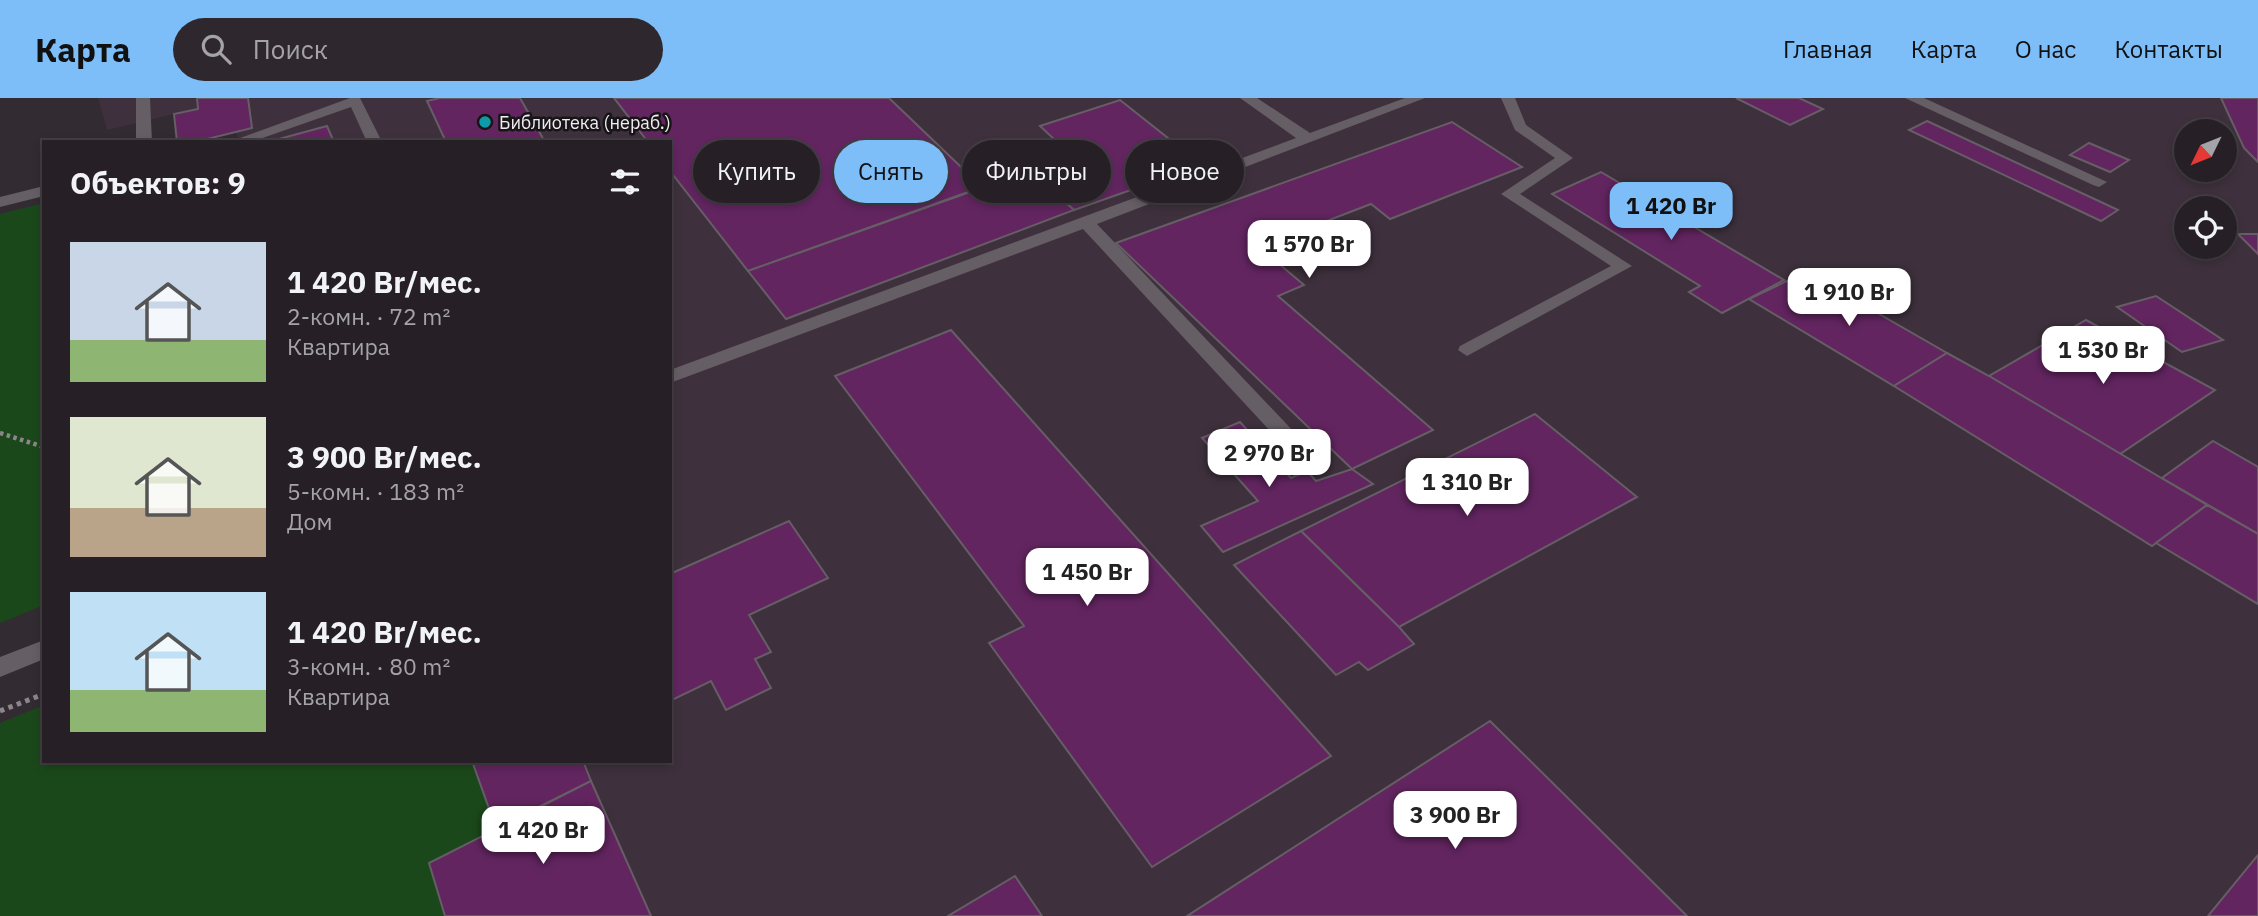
<!DOCTYPE html>
<html lang="ru">
<meta charset="utf-8">
<style>
:root{--surface:#262026;--page:#2e282e;--text:#f1f3f6;--muted:#a4a3a7;--line:#423e43;--accent:#7dbef9}
body{margin:0;font-family:"IBM Plex Sans",sans-serif;background:var(--page);color:var(--text);height:100vh;display:flex;flex-direction:column;font-size:26px;white-space:nowrap}
*{box-sizing:border-box;margin:0}
p{font-size:23px;color:var(--muted)}
.icon{flex:none;width:38px;height:38px;fill:none;stroke:currentColor;stroke-width:2;stroke-linecap:round;stroke-linejoin:round}
.map{position:relative;flex:1;overflow:hidden}
.sheet{position:absolute;left:42px;top:42px;width:630px;height:623px;display:flex;flex-direction:column;background:var(--surface);border-radius:0px;box-shadow:0 4px 10px #0003,0 0 0 2px var(--line)}
.sheet>*{flex:none}
.hud{position:absolute;left:693px;top:42px;width:665px;height:63px;display:flex;gap:14px}
.needle{width:46px;rotate:227deg}
.fabs{position:absolute;left:2174px;top:21px;display:grid;gap:14px}
.fabs a{display:grid;place-items:center;width:63px;height:63px;border-radius:50%;background:var(--surface);box-shadow:0 4px 10px #0003,0 0 0 2px var(--line);font-size:35px}
.price{position:absolute;translate:-50% -60px;padding:0 16px;border-radius:14px;background:#fff;color:#222;font-size:23px;line-height:46px;filter:drop-shadow(0 2px 4px #0008)}
.price::after{content:'';position:absolute;left:50%;top:42px;width:21px;height:16px;margin-left:-10px;background:inherit;clip-path:polygon(0 0,100% 0,50% 100%)}
.price.selected{background:var(--accent);color:#111}
ul{padding:0;list-style:none}
li{display:flex;align-items:center;gap:21px;height:175px;padding:0 28px}
li span{display:grid;place-items:center;flex:none;width:196px;height:140px;border-radius:0px;color:#555}
li>.icon{margin-inline-start:auto}
span .icon{width:84px;height:84px;fill:#fffc;stroke-width:1}
li b{font-size:30px}
h2{display:flex;justify-content:space-between;align-items:center;height:84px;padding:0 28px;font-size:30px}
.pill{padding:0 24px;border-radius:32px;background:var(--surface);box-shadow:0 4px 10px #0003,0 0 0 2px var(--line);font-size:24px;line-height:63px}
.pill.selected{background:var(--accent);color:#111}
header{display:flex;align-items:center;gap:42px;box-sizing:border-box;height:98px;padding:0 35px;background:var(--accent);color:#111}
header strong{font-size:33px}
nav{display:flex;gap:38px;margin-inline-start:auto;font-size:24px}
.search{width:490px;height:63px;background:var(--page);display:flex;align-items:center;gap:18px;box-sizing:border-box;padding:0 24px;border-radius:38px;color:var(--muted);font-size:26px}
.map>svg:first-child{display:block}
.built{fill:#3e313d;fill-rule:evenodd}
.green{fill:#1b481a}
.building{fill:#622560;stroke:#665e65;stroke-width:2}
.lines{fill:none;stroke-linecap:round;stroke-linejoin:round}
.path-far1{stroke:#8c858b;stroke-width:4.5;stroke-dasharray:3.5 3.5;stroke-linecap:butt}
.path{stroke:#8c858b;stroke-width:5;stroke-dasharray:4.5 4.5;stroke-linecap:butt}
.lane{fill:#665e65;fill-rule:evenodd}
.culture-dot{fill:#0f9aa8;stroke:#181518;stroke-width:2.5}
.labels{text-anchor:middle;dominant-baseline:central;stroke-width:5;stroke-linejoin:round;paint-order:stroke}
.far-poi-label{font-size:18px;fill:#f1ecf0;stroke:#181518;text-anchor:start}
</style>
<header>
<strong>Карта</strong>
<div class="search"><svg class="icon" aria-label="search" viewBox="0 0 24 24"><circle cx="10" cy="10" r="6"/><path d="M15 15l6 6"/></svg>Поиск</div>
<nav><a>Главная</a><a>Карта</a><a>О нас</a><a>Контакты</a></nav>
</header>
<div class="map">
<svg width="2258" height="818" viewBox="0 0 2258 818">
<rect width="100%" height="100%" fill="#332b32"/>
<path class="built" d="M98,0H2258V818H445L429,765L472,663H670V44H239L236,34L174,16L107,32ZM2186,33H2224V72H2186ZM2186,110H2224V149H2186Z"/>
<g class="green">
<polygon points="44,105 44,507 0,525 0,116"/>
<polygon points="44,607 44,663 472,663 496,730 429,765 445,818 0,818 0,625"/>
</g>
<g class="building">
<polygon points="197,0 248,0 252,30 195,44 177,44 174,16 198,11"/>
<polygon points="440,0 520,0 545,44 446,44 427,3"/>
<polygon points="614,0 889,0 982,89 748,173 670,73 670,44 648,44"/>
<polygon points="1736,0 1799,0 1823,11 1790,27"/>
<polygon points="2221,0 2258,0 2258,64 2244,50"/>
<polygon points="1120,2 1202,67 1074,112 1014,56 1055,42 1040,28"/>
<polygon points="1927,23 2118,112 2101,123 1909,32"/>
<polygon points="1452,24 1522,69 1390,121 1371,106 1259,149 1304,187 1278,198 1433,332 1352,371 1116,145"/>
<polygon points="327,28 334,44 268,44"/>
<polygon points="2089,45 2129,62 2110,74 2070,57"/>
<polygon points="1029,73 1074,112 786,221 748,173"/>
<polygon points="1601,74 1784,182 1722,215 1689,194 1700,188 1552,96"/>
<polygon points="2238,136 2258,136 2258,156"/>
<polygon points="1806,174 1947,255 1894,288 1749,201"/>
<polygon points="2156,198 2223,242 2182,254 2117,209"/>
<polygon points="2086,222 2215,292 2120,356 1989,278"/>
<polygon points="951,232 1331,658 1152,769 989,545 1024,528 835,278"/>
<polygon points="1947,255 1989,278 2207,407 2152,448 1894,288"/>
<polygon points="1535,316 1637,399 1399,529 1301,433"/>
<polygon points="1240,324 1291,380 1307,373 1316,383 1352,371 1373,386 1223,454 1201,428 1258,403 1202,340"/>
<polygon points="2213,343 2258,369 2258,436 2162,380"/>
<polygon points="2207,407 2258,436 2258,506 2156,445"/>
<polygon points="789,423 828,480 749,517 771,554 755,561 771,590 726,612 711,583 670,603 670,476"/>
<polygon points="1301,433 1399,529 1414,546 1368,572 1359,564 1336,577 1234,467"/>
<polygon points="1490,623 1687,818 1187,818"/>
<polygon points="472,663 583,663 591,683 496,730"/>
<polygon points="591,683 651,818 445,818 429,765"/>
<polygon points="2258,757 2258,818 2208,818"/>
<polygon points="1015,778 1042,818 948,818"/>
</g>
<g class="lines">
<polyline class="path-far1" points="0,335 44,349"/>
<polyline class="path" points="0,613 44,596"/>
<g class="lane">
<polygon points="136,0 150,0 152,44 136,44"/>
<polygon points="350,0 360,0 382,44 367,44 351,9 251,44 229,44"/>
<polygon points="1240,0 1257,0 1310,35 1405,0 1425,0 1097,126 1297,337 1300,342 1297,347 1283,347 1083,131 670,285 670,272 1296,40"/>
<polygon points="1501,0 1515,0 1526,27 1573,60 1520,96 1632,168 1467,258 1458,252 1460,248 1611,168 1501,96 1555,60 1515,32"/>
<polygon points="1905,0 1924,0 2107,84 2099,89 2093,87"/>
<polygon points="44,88 44,98 0,109 0,99"/>
<polygon points="44,542 44,561 0,579 0,559"/>
</g>
</g>
<circle class="culture-dot" cx="485" cy="24" r="7"/>
<g class="labels">
<g class="far-poi-label">
<text x="499" y="24">Библиотека (нераб.)</text>
</g>
</g>
</svg>
<div class="fabs">
<a><svg class="needle" viewBox="-14 -14 28 28"><path d="M0-13l5 13h-10z" fill="#e53935"/><path d="M0 13l5-13h-10z" fill="#a4a3a7"/></svg></a>
<a><svg class="icon" aria-label="locate" viewBox="0 0 24 24"><circle cx="12" cy="12" r="6"/><path d="M12 2v4M12 18v4M2 12h4M18 12h4"/></svg></a>
</div>
<b class="price selected" style="left:1671px;top:144px">1 420 Br</b>
<b class="price" style="left:1309px;top:182px">1 570 Br</b>
<b class="price" style="left:1849px;top:230px">1 910 Br</b>
<b class="price" style="left:2103px;top:288px">1 530 Br</b>
<b class="price" style="left:1269px;top:391px">2 970 Br</b>
<b class="price" style="left:1467px;top:420px">1 310 Br</b>
<b class="price" style="left:1087px;top:510px">1 450 Br</b>
<b class="price" style="left:1455px;top:753px">3 900 Br</b>
<b class="price" style="left:543px;top:768px">1 420 Br</b>
<div class="hud">
<a class="pill">Купить</a>
<a class="pill selected">Снять</a>
<a class="pill">Фильтры</a>
<a class="pill">Новое</a>
</div>
<section class="sheet">
<h2>Объектов: 9<svg class="icon" aria-label="filters" viewBox="0 0 24 24"><path d="M4 7h16M4 17h16"/><circle cx="9" cy="7" r="2"/><circle cx="15" cy="17" r="2"/></svg></h2>
<ul>
<li><span style="background:linear-gradient(#c9d6e8 70%,#8fb573 0)"><svg class="icon" aria-label="home" viewBox="0 0 24 24"><path d="M3 11l9-7 9 7M6 9v11h12V9"/></svg></span><div><b>1 420 Br/мес.</b><p>2-комн. · 72 m²</p><p>Квартира</p></div></li>
<li><span style="background:linear-gradient(#dfe7d0 65%,#b9a48a 0)"><svg class="icon" aria-label="home" viewBox="0 0 24 24"><path d="M3 11l9-7 9 7M6 9v11h12V9"/></svg></span><div><b>3 900 Br/мес.</b><p>5-комн. · 183 m²</p><p>Дом</p></div></li>
<li><span style="background:linear-gradient(#bfe0f5 70%,#8fb573 0)"><svg class="icon" aria-label="home" viewBox="0 0 24 24"><path d="M3 11l9-7 9 7M6 9v11h12V9"/></svg></span><div><b>1 420 Br/мес.</b><p>3-комн. · 80 m²</p><p>Квартира</p></div></li>
</ul>
</section>
</div>
